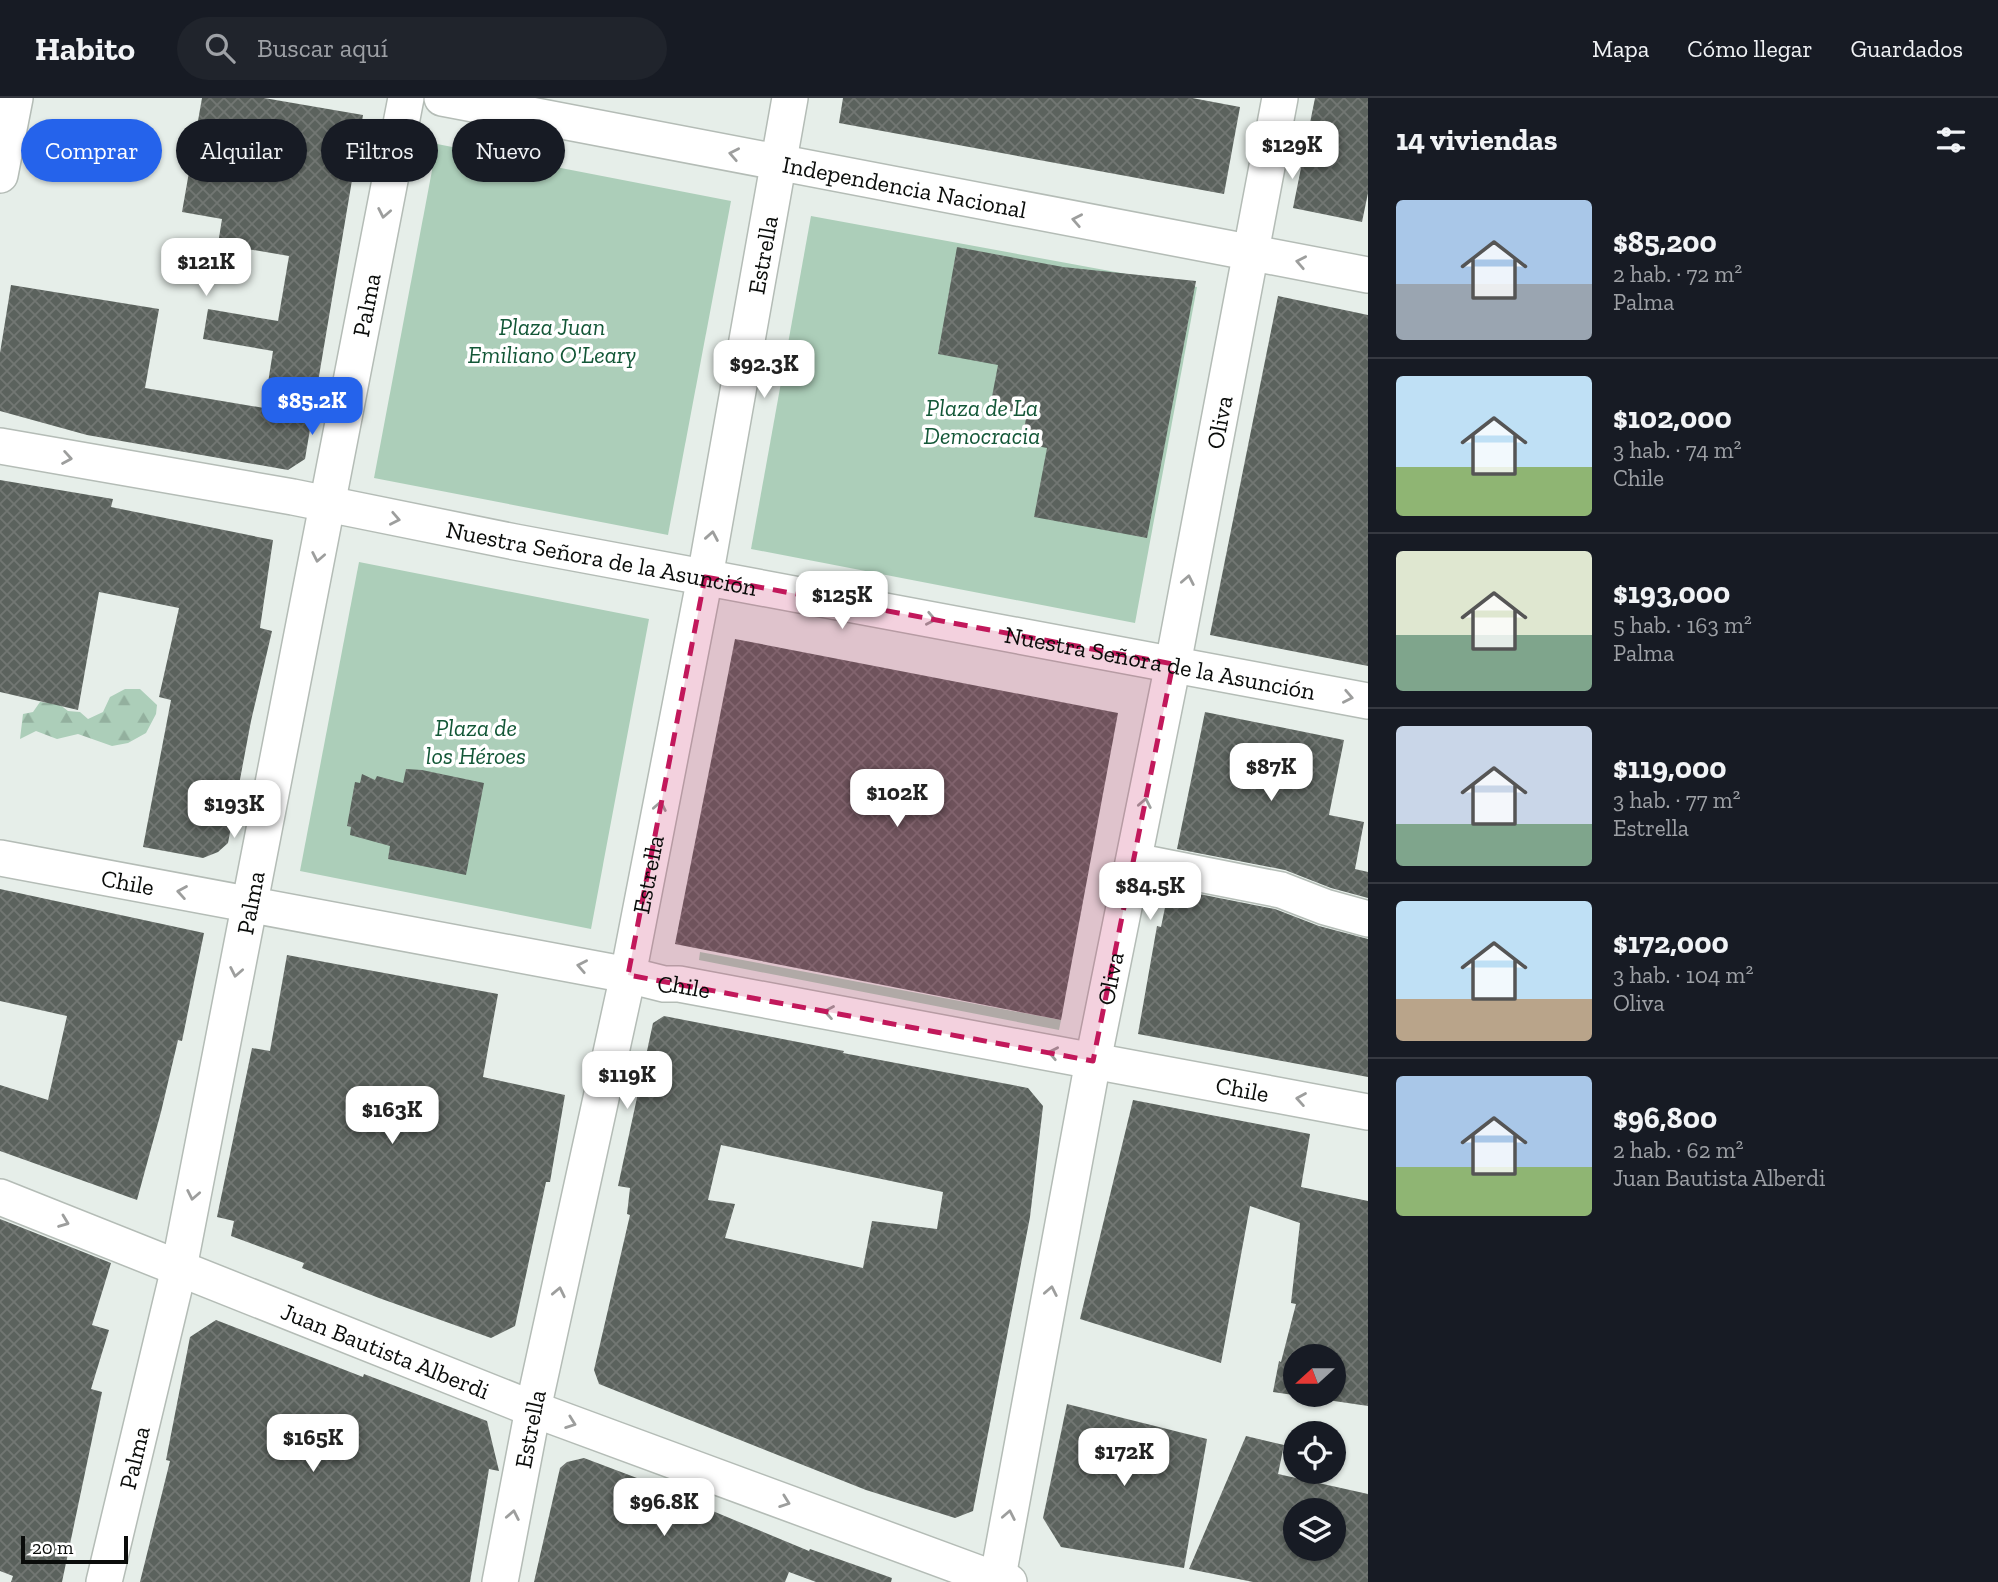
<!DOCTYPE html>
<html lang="es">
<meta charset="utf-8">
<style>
:root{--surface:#171b24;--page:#20242c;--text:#f1f3f6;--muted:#9ea1a6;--line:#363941;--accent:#2563eb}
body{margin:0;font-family:"Zilla Slab",serif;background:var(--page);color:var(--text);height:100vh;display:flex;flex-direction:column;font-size:26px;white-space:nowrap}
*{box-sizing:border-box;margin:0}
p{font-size:23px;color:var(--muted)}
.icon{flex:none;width:38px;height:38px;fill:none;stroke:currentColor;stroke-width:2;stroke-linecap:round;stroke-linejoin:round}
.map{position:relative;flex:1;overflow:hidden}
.panel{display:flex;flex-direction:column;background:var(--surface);width:630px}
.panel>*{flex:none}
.top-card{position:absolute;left:21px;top:21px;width:665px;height:63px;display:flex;gap:14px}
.needle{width:46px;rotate:249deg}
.buttons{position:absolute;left:1283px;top:1246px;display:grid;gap:14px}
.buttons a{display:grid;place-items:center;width:63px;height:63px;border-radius:50%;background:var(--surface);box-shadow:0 2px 5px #0004;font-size:35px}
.scale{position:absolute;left:21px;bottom:18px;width:107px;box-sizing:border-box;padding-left:7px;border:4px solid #0a0c0a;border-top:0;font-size:19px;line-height:24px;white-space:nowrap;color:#0a0c0a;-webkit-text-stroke:5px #fff;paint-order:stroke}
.price{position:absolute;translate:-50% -60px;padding:0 16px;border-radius:14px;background:#fff;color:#222;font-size:23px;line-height:46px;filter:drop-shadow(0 2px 4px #0008)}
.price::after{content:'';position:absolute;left:50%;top:42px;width:21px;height:16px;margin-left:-10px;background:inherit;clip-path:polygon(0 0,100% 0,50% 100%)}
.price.on{background:var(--accent);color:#fff}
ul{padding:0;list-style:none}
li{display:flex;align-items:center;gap:21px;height:175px;padding:0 28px}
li+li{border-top:2px solid var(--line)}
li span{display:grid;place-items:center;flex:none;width:196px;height:140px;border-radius:7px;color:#555}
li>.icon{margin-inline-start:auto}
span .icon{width:84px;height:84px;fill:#fffc;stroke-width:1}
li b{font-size:30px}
h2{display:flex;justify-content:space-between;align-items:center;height:84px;padding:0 28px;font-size:30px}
.pill{padding:0 24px;border-radius:32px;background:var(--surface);box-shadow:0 2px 5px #0004;font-size:24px;line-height:63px}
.pill.on{background:var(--accent);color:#fff}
header{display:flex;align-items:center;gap:42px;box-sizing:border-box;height:98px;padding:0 35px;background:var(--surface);border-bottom:2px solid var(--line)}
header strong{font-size:33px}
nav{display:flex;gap:38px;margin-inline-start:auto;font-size:24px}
.search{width:490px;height:63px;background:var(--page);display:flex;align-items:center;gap:18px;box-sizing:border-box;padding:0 24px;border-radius:38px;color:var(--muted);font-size:26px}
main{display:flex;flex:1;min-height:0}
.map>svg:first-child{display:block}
.forest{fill:url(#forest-firs)}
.park{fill:#acceb9}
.building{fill:url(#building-cross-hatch);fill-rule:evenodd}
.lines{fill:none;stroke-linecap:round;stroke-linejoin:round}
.minor-casing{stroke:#b4bcb6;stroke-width:38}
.minor{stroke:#fff;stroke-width:35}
.oneway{stroke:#9d9e9d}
.marked{fill:#c2185b;fill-opacity:0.2;stroke:#c2185b;stroke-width:5;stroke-dasharray:14 9;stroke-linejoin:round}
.labels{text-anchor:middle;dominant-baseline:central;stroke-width:7;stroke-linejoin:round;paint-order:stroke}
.street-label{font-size:24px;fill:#0a0c0a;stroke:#fff}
.park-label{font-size:24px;font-style:italic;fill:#135737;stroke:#fff}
</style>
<header>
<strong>Habito</strong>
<div class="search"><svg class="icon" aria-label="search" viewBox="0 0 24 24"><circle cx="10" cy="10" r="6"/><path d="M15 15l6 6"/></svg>Buscar aquí</div>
<nav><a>Mapa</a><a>Cómo llegar</a><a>Guardados</a></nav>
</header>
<main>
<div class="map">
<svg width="1368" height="1484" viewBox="0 0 1368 1484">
<defs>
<pattern id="forest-firs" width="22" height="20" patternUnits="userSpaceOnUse" patternTransform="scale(1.75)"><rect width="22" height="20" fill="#acceb9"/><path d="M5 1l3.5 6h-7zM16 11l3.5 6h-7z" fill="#93b09e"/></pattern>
<pattern id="building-cross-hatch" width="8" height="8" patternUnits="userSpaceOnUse" patternTransform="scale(1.75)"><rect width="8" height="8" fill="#5b625d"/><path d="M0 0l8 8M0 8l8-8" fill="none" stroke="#727773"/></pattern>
</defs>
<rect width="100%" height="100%" fill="#e6eee9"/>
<polygon class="forest" points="125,591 140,591 157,607 156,616 146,635 128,645 112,648 78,636 57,641 36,633 20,641 23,616 33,614 40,604 59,606 68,613 80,614 88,621 103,614 110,599"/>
<g class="park">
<polygon points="437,46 731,103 668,437 374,380"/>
<polygon points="811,118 1197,189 1135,525 751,451"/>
<polygon points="359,464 649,521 591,831 300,773"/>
<polygon points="700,854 1061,922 1059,932 699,862"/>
</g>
<g class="building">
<polygon points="202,0 264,0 363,17 305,361 288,372 87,337 0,313 0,255 11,187 159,211 145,290 264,310 273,253 203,241 208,211 278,223 289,158 218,146 222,121 182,114"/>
<polygon points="843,0 1192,0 1240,9 1224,96 839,25"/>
<polygon points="1315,0 1368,0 1368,95 1362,124 1293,110"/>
<polygon points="957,149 1063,169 1196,183 1147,440 1034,419 1047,350 1021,345 1027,316 990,309 998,267 938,256"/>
<polygon points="1278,198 1368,217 1368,568 1210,537"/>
<polygon points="0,382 113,401 111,409 273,442 260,530 272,533 251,623 228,745 218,754 203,760 143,749 171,602 159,599 179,510 99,494 78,612 0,594"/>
<polygon points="735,541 1118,615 1061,922 675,846"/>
<polygon points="1205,614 1344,642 1329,717 1364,724 1355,771 1368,774 1368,800 1331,790 1285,772 1177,751"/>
<polygon points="406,671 422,672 484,685 466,777 388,761 390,748 350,737 351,729 347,728 355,684 360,685 362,676 375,682 377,678 403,685"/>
<polygon points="1169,790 1275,811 1319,828 1368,841 1368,979 1138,936 1157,828 1161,829"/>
<polygon points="0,791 204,835 182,943 178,942 161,1014 137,1102 0,1053 0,987 48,1002 67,918 0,903"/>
<polygon points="287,857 498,896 483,979 565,997 550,1084 546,1084 515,1228 491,1240 379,1200 302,1170 304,1165 231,1138 234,1123 217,1119 252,950 270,953"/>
<path d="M664,918L844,953L843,955L1028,990L1043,1008L1030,1119L973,1413L955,1420L866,1392L599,1286L594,1272L630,1117L627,1116L630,1090L618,1088L653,925ZM721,1047L943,1094L937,1131L872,1123L863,1170L725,1140L735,1106L708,1102Z"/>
<path d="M1133,1002L1310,1036L1301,1089L1368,1103V1308L1273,1294L1279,1263L1281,1264L1296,1206L1291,1205L1300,1125L1250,1108L1221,1265L1080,1221ZM1295,1258H1334V1297H1295Z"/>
<polygon points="0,1121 111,1165 92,1227 109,1232 91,1291 102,1294 62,1484 11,1484 13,1478 0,1473"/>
<polygon points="216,1222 363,1279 364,1276 487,1323 499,1373 489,1371 470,1484 140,1484 170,1363 166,1362 190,1239"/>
<polygon points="1067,1306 1207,1341 1184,1470 1061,1449 1043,1420"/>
<path d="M1246,1338L1284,1347L1278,1376L1368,1396V1484H1253L1189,1471ZM1295,1412H1334V1451H1295Z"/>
<polygon points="584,1360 682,1397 715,1414 809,1453 810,1451 892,1480 891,1484 816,1484 789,1474 785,1484 534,1484 560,1370 567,1364"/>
</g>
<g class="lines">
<defs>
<g id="minor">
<path id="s1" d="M442,0L1368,177"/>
<polyline points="0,77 15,0"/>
<path id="s2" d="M0,348L293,399L515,444L1368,603"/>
<path id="s3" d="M0,760L628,877L664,886H679L1368,1014"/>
<polyline points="1134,763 1281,792 1325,809 1368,821"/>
<path id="s4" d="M0,1099L533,1311L997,1482L1009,1484"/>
<path id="s5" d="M104,1484L179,1170L406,0"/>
<path id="s6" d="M500,1484L533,1311L628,877L705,479L790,0"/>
<path id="s7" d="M997,1484L1093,963L1173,566L1280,0"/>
</g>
</defs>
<use href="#minor" class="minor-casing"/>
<use href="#minor" class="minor"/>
</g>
<defs><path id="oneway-chevron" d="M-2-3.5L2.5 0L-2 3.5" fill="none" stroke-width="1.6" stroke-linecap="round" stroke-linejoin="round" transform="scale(1.75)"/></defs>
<g class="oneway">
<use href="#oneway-chevron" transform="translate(734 56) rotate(-169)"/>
<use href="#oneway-chevron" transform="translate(384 115) rotate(101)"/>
<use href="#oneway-chevron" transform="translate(1077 122) rotate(-169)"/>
<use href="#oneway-chevron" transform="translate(1301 164) rotate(-169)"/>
<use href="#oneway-chevron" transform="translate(67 360) rotate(10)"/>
<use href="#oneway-chevron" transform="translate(395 421) rotate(11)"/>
<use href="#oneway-chevron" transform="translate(712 438) rotate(-80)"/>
<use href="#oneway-chevron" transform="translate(318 459) rotate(101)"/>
<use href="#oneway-chevron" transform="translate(1188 482) rotate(-79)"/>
<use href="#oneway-chevron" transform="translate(931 521) rotate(11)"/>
<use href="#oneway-chevron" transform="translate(1348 599) rotate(11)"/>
<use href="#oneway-chevron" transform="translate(1145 705) rotate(-79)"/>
<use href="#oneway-chevron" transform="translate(660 708) rotate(-79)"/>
<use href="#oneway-chevron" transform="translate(182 794) rotate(-170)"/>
<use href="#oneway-chevron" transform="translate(582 868) rotate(-169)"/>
<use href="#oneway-chevron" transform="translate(236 874) rotate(101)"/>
<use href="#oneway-chevron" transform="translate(829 914) rotate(-170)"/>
<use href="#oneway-chevron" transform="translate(1053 955) rotate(-169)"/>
<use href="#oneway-chevron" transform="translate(1301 1001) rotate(-170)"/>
<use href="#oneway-chevron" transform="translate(193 1097) rotate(101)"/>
<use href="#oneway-chevron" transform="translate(64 1124) rotate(21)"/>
<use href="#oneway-chevron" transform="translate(1051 1193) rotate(-79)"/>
<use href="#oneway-chevron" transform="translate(559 1194) rotate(-78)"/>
<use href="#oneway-chevron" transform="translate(571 1325) rotate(20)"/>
<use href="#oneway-chevron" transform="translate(785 1404) rotate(20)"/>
<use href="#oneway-chevron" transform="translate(513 1417) rotate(-79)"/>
<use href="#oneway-chevron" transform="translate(1009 1417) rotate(-79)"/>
</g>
<path class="marked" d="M705,479L1173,566L1093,963L628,877Z"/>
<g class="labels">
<g class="street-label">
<text stroke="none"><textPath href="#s1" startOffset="471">Independencia Nacional</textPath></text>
<text stroke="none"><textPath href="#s6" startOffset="1353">Estrella</textPath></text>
<text stroke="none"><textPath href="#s5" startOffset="1304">Palma</textPath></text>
<text stroke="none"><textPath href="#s7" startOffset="1181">Oliva</textPath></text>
<text stroke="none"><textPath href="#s2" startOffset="612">Nuestra Señora de la Asunción</textPath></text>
<text stroke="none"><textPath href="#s2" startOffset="1180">Nuestra Señora de la Asunción</textPath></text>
<text stroke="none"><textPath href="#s6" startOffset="723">Estrella</textPath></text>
<text stroke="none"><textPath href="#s3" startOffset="130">Chile</textPath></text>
<text stroke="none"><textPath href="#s5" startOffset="695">Palma</textPath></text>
<text stroke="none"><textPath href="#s7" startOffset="614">Oliva</textPath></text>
<text stroke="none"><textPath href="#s3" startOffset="696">Chile</textPath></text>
<text stroke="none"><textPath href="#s3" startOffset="1264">Chile</textPath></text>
<text stroke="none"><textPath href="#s4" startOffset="415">Juan Bautista Alberdi</textPath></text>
<text stroke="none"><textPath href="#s6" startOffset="156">Estrella</textPath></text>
<text stroke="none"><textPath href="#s5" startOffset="128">Palma</textPath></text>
</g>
<g class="park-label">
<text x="552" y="228">Plaza Juan<tspan x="552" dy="28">Emiliano O'Leary</tspan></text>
<text x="982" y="309">Plaza de La<tspan x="982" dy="28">Democracia</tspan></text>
<text x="476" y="629">Plaza de<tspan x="476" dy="28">los Héroes</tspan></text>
</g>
</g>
</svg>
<div class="buttons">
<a><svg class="needle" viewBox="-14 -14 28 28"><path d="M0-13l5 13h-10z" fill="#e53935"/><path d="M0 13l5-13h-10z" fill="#9ea1a6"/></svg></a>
<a><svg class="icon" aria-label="locate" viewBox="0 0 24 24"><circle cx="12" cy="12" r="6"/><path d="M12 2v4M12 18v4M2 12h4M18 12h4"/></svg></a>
<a><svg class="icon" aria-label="layers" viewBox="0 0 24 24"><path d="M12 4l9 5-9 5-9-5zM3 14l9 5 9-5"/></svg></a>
</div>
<div class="scale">20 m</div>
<b class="price" style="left:1292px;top:83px">$129K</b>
<b class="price" style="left:206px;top:200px">$121K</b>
<b class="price" style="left:764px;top:302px">$92.3K</b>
<b class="price on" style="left:312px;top:339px">$85.2K</b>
<b class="price" style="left:842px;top:533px">$125K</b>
<b class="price" style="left:1271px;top:705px">$87K</b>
<b class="price" style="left:897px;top:731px">$102K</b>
<b class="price" style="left:234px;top:742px">$193K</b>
<b class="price" style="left:1150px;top:824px">$84.5K</b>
<b class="price" style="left:627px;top:1013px">$119K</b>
<b class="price" style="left:392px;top:1048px">$163K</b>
<b class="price" style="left:313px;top:1376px">$165K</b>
<b class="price" style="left:1124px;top:1390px">$172K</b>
<b class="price" style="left:664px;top:1440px">$96.8K</b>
<div class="top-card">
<a class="pill on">Comprar</a>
<a class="pill">Alquilar</a>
<a class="pill">Filtros</a>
<a class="pill">Nuevo</a>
</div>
</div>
<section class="panel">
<h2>14 viviendas<svg class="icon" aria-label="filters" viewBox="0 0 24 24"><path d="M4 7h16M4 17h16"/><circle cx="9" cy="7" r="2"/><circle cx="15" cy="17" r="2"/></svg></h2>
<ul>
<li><span style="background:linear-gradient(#a9c7e8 60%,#9aa5b1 0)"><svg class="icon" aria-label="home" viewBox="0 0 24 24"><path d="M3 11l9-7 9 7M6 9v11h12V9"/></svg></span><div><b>$85,200</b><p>2 hab. · 72 m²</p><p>Palma</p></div></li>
<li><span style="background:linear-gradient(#bfe0f5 65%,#8fb573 0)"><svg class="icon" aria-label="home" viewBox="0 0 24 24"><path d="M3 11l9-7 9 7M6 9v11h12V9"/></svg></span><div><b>$102,000</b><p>3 hab. · 74 m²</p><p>Chile</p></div></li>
<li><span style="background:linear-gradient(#dfe7d0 60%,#7fa58c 0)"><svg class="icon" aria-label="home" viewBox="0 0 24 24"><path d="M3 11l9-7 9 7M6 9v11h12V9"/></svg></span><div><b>$193,000</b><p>5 hab. · 163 m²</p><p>Palma</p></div></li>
<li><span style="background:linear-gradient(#c9d6e8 70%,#7fa58c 0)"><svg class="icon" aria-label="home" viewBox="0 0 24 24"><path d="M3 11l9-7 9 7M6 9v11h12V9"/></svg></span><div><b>$119,000</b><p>3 hab. · 77 m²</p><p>Estrella</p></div></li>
<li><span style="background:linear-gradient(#bfe0f5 70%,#b9a48a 0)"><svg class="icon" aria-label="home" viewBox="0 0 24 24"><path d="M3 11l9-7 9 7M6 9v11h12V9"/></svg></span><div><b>$172,000</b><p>3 hab. · 104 m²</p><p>Oliva</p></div></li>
<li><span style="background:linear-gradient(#a9c7e8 65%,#8fb573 0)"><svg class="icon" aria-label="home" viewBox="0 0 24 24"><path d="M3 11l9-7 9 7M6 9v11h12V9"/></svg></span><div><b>$96,800</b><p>2 hab. · 62 m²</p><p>Juan Bautista Alberdi</p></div></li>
</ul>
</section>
</main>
